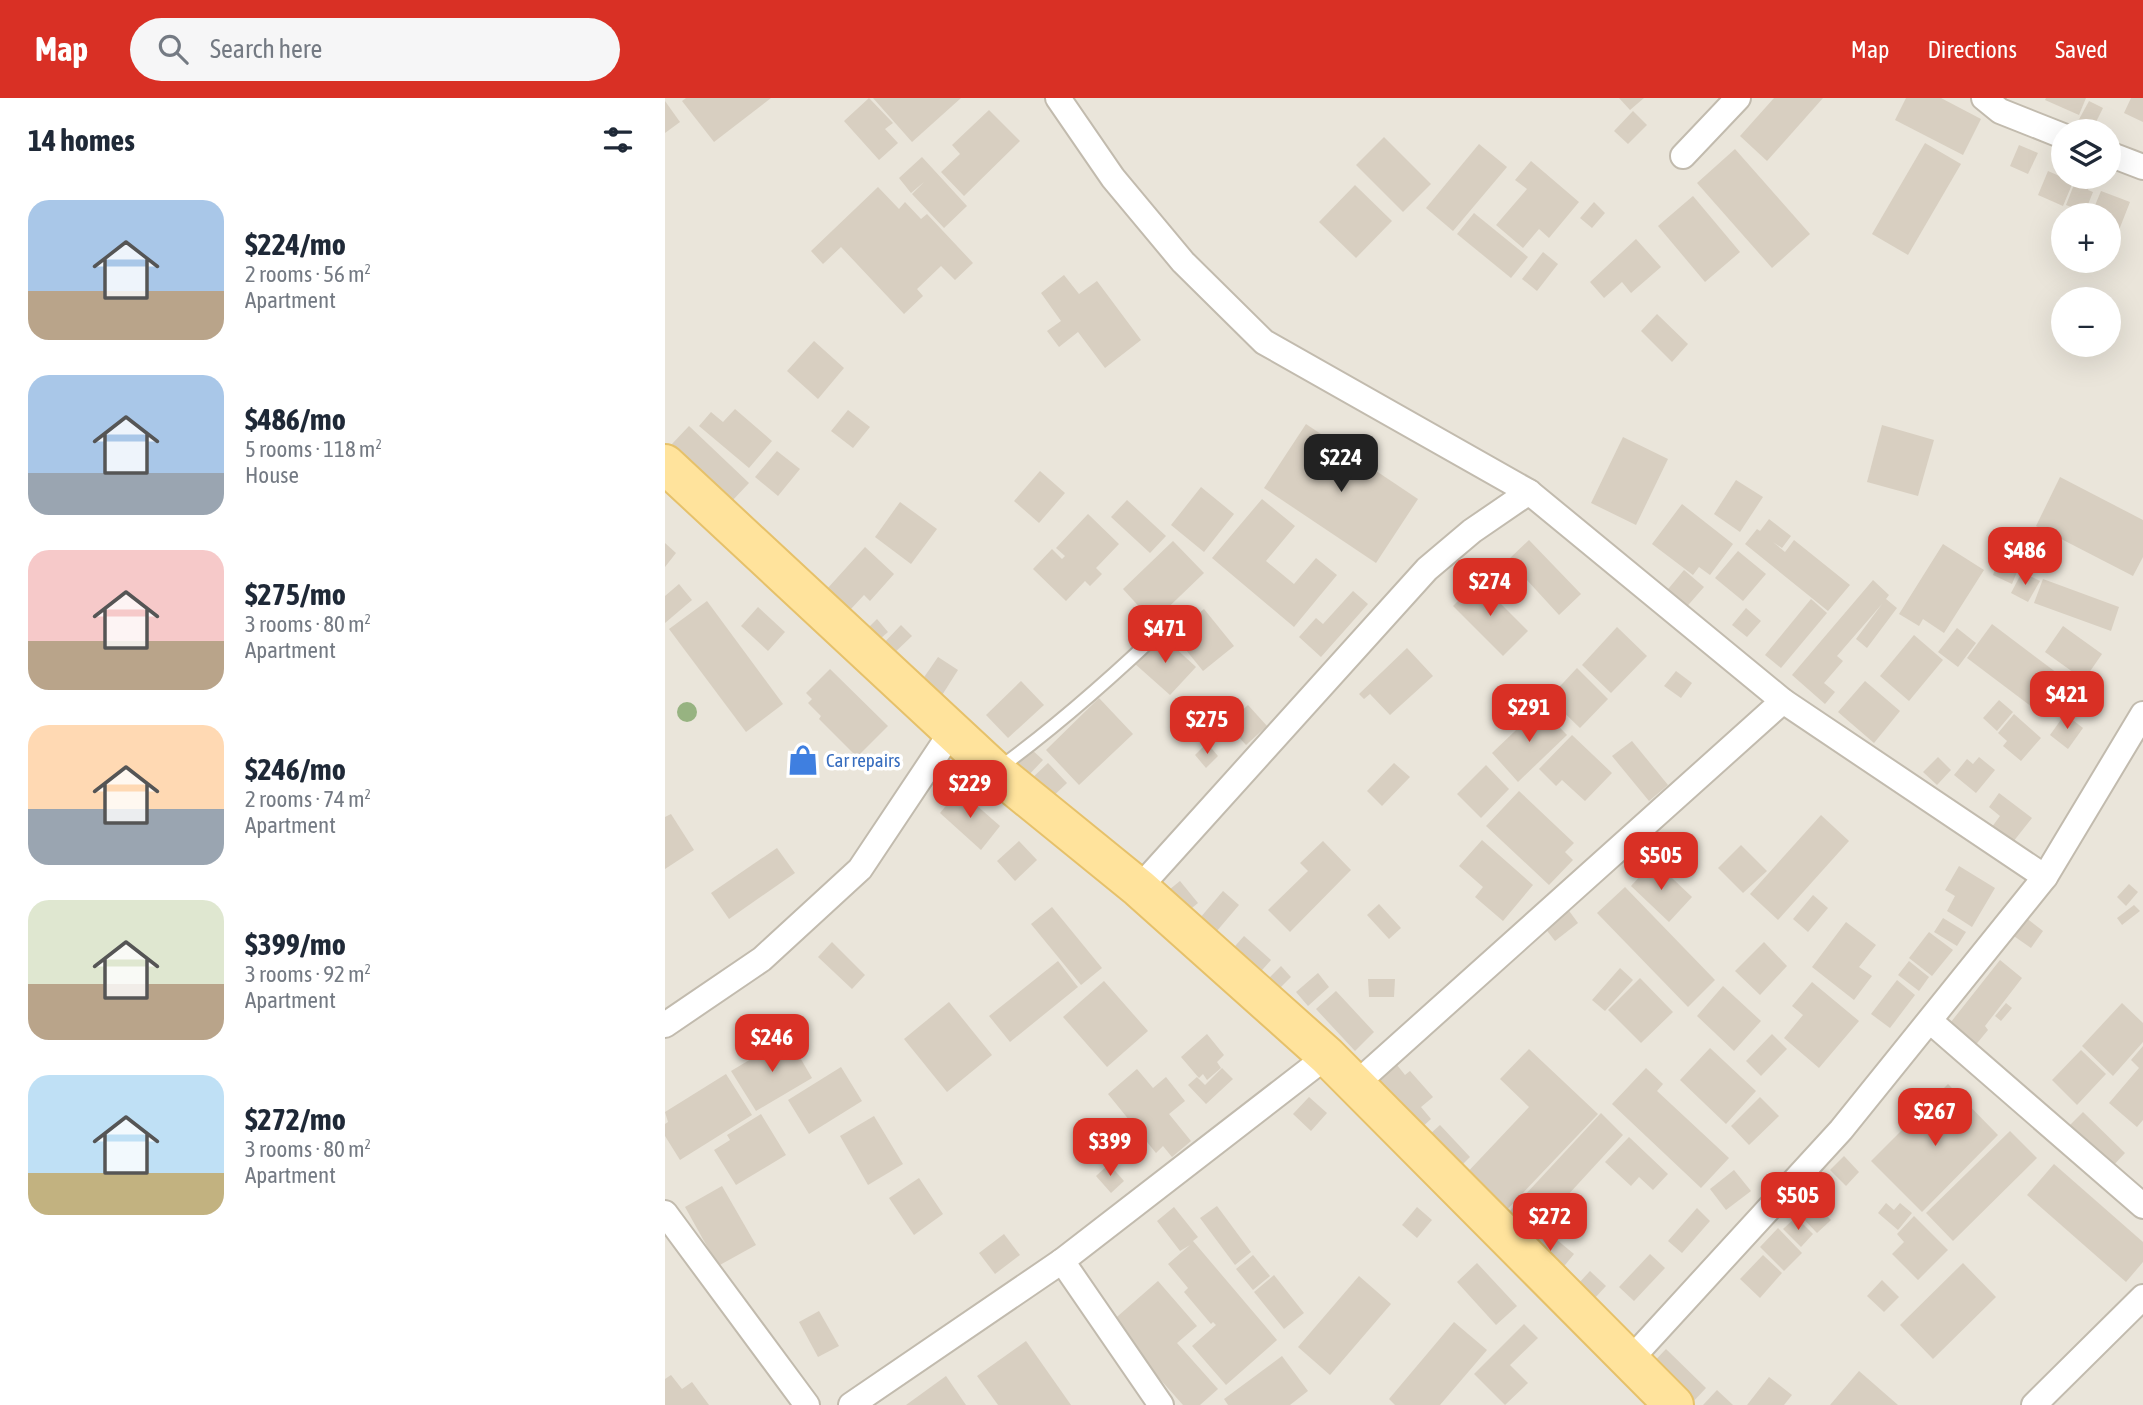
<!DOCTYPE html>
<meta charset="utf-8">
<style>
:root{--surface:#fff;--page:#f6f6f7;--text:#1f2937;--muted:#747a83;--accent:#d93025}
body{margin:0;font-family:"Asap Condensed",sans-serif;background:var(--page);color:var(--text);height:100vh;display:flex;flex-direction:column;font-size:26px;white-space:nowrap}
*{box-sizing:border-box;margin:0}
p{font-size:23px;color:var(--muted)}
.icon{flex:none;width:38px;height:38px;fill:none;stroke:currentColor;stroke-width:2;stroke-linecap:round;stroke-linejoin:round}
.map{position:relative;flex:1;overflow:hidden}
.panel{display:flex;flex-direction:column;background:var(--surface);width:665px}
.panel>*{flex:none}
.controls{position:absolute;left:1386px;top:21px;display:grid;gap:14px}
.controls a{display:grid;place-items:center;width:70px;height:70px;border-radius:50%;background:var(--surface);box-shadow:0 7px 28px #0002;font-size:35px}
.price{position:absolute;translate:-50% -60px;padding:0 16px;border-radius:14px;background:var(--accent);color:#fff;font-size:23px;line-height:46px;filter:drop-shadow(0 2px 4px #0008)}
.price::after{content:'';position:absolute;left:50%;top:42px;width:21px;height:16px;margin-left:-10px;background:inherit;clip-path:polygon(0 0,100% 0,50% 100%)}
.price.on{background:#222;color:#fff}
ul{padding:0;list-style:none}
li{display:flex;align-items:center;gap:21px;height:175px;padding:0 28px}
li span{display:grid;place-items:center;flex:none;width:196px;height:140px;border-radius:21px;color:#555}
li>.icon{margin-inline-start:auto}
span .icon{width:84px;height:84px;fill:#fffc;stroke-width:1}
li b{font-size:30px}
h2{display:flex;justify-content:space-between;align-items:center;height:84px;padding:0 28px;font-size:30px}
header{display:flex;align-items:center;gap:42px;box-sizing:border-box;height:98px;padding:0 35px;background:var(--accent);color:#fff}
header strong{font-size:33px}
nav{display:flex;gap:38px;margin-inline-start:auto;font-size:24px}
.search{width:490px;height:63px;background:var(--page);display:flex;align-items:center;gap:18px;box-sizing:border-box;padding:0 24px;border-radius:38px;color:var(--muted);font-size:26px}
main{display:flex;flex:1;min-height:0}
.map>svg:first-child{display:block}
.residential{fill:#eae5da;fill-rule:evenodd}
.building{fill:#d8cfc1}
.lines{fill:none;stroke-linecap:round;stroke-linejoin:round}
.service-casing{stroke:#c2bbae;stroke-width:16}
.minor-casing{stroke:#c2bbae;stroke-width:28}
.primary-casing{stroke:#e6c16a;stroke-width:42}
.service{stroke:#fff;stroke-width:12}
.minor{stroke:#fff;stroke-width:24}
.primary{stroke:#ffe39c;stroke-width:38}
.tree{fill:#97b381}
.labels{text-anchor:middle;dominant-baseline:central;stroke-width:7;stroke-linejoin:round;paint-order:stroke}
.shop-label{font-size:19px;fill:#366cbe;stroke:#fff;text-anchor:start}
</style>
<header>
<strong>Map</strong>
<div class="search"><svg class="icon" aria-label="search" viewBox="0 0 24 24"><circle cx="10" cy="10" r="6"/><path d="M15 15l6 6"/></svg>Search here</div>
<nav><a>Map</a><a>Directions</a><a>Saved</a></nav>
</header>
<main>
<section class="panel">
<h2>14 homes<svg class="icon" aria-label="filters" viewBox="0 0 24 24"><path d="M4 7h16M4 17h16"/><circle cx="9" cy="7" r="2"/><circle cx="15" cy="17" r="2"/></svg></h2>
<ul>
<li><span style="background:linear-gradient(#a9c7e8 65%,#b9a48a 0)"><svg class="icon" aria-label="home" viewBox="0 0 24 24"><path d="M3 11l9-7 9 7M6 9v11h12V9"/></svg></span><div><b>$224/mo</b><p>2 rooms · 56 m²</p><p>Apartment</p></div></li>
<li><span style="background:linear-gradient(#a9c7e8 70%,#9aa5b1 0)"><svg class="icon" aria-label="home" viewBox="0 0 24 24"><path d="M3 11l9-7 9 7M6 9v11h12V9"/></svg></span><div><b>$486/mo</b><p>5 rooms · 118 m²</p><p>House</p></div></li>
<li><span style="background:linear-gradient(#f6c9c9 65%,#b9a48a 0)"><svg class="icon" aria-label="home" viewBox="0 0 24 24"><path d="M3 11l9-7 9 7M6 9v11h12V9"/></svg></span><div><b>$275/mo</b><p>3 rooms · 80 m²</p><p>Apartment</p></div></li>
<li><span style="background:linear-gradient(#ffd9b3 60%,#9aa5b1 0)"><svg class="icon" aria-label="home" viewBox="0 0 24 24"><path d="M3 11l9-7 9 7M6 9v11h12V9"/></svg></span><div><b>$246/mo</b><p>2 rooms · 74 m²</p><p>Apartment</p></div></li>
<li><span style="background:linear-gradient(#dfe7d0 60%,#b9a48a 0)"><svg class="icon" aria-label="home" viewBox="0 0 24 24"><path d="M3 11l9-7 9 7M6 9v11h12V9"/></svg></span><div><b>$399/mo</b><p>3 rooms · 92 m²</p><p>Apartment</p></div></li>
<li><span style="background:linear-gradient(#bfe0f5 70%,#c2b280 0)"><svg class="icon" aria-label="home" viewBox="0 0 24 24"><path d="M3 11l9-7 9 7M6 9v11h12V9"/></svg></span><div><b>$272/mo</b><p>3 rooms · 80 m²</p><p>Apartment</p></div></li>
</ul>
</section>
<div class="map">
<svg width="1478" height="1307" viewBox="0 0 1478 1307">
<rect width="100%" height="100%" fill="#f6f3ec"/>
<path class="residential" d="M0,0H1478V1307H0ZM1398,33H1444V79H1398ZM1398,117H1444V163H1398ZM1398,201H1444V247H1398Z"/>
<g class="building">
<polygon points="21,0 106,0 49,44 17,3"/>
<polygon points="204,0 228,25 220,31 233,45 214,62 179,23"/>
<polygon points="208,0 296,0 247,44"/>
<polygon points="954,0 979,0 965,12"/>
<polygon points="1109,0 1158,0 1102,63 1075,38"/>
<polygon points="1241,0 1276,0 1316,21 1298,57 1230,22"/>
<polygon points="1381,0 1421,0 1414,17 1380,2"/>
<polygon points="1466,0 1478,0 1478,24 1459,15"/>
<polygon points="0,3 15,24 0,35"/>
<polygon points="1424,3 1438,10 1427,32 1412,25"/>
<polygon points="324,12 355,43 299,98 276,74 295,56 287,47"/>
<polygon points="968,13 982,27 963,46 949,33"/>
<polygon points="719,39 766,86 738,114 691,67"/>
<polygon points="1260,45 1296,66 1243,157 1207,136"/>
<polygon points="814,46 842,69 788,133 761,110"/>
<polygon points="1354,47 1373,55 1363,76 1345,68"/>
<polygon points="1070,51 1145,136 1107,170 1032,85"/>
<polygon points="257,59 302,108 279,130 247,96 259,84 246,95 234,80"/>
<polygon points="866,63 914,104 884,140 874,131 858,150 831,127 862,91 850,82"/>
<polygon points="1383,73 1408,84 1398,108 1373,97"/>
<polygon points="1412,79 1428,79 1423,92 1428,94 1420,114 1401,107"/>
<polygon points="690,87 727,123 691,160 654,124"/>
<polygon points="213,89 234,111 240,104 256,121 262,116 308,165 290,182 276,168 252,191 258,198 239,216 176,149 158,166 146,153"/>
<polygon points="1436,93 1465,104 1454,132 1444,127 1444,117 1426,117"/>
<polygon points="1028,98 1075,154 1040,184 993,128"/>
<polygon points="929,104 940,115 927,130 915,120"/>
<polygon points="809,115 863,159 846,180 792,136"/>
<polygon points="971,141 996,169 966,195 957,184 939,200 925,184"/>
<polygon points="878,154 893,166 872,193 857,181"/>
<polygon points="399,177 414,196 432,183 476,242 440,270 413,234 394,249 382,233 396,223 376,195"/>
<polygon points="992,216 1023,246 1007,264 976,233"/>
<polygon points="149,243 179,270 153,301 122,273"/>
<polygon points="70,311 107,343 84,370 34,328 46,314 58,324"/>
<polygon points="183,312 205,329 188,350 166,333"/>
<polygon points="641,326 753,401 711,465 599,390"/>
<polygon points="1217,327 1269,342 1253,398 1202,384"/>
<polygon points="24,328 84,385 66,404 7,346"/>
<polygon points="958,339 1003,361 971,427 926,405"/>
<polygon points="112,353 135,371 113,398 90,379"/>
<polygon points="375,373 400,395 374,425 349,403"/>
<polygon points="1395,379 1478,422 1478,459 1468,478 1371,428"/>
<polygon points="1071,382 1098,399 1075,434 1049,416"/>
<polygon points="536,389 569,416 539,454 506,427"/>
<polygon points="597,401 630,428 601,463 629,486 651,460 672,477 629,529 547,460"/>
<polygon points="462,402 501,438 485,455 446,419"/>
<polygon points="235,404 272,431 246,466 210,439"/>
<polygon points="1017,406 1068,446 1045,477 1034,469 1028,477 987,446"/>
<polygon points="423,416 454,446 431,470 437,476 425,488 420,483 401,503 368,471 387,451 397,461 400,458 391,450"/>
<polygon points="1104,421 1126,438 1117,450 1108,444 1120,454 1129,442 1185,487 1163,513 1080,446 1092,431 1095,433"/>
<polygon points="864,442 916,496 894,517 861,481 840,501 822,482"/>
<polygon points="508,443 539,475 488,524 458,491"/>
<polygon points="0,445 11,455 0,469"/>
<polygon points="1278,446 1319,472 1279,535 1258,521 1254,528 1234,516"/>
<polygon points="200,449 229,476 205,503 199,497 185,512 162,491"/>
<polygon points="1073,453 1101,476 1078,503 1050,480"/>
<polygon points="1337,454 1357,462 1347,486 1328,477"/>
<polygon points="1019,472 1039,489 1018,513 999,496"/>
<polygon points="1357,474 1375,483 1363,504 1346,495"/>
<polygon points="1378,481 1454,509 1446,533 1369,505"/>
<polygon points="1208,482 1224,497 1221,501 1232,510 1202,550 1191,541 1217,506 1172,558 1178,563 1159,585 1170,594 1160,606 1127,577"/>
<polygon points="813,483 863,533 838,558 788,508"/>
<polygon points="14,486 27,502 0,525 0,498"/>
<polygon points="688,493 703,506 656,559 634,539 651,520 658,526"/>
<polygon points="1146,501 1162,515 1116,570 1100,557"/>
<polygon points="42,503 118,606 81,634 4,531"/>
<polygon points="93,509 120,534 103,553 76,528"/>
<polygon points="1081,510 1096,523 1082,539 1067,527"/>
<polygon points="539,511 569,548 538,573 508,536"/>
<polygon points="212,521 223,534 207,548 197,536"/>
<polygon points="1327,526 1400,581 1375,615 1302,560"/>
<polygon points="236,527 247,538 225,559 215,549"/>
<polygon points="1398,528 1437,556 1419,582 1380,554"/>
<polygon points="952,529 982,558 946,595 917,567"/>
<polygon points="1292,530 1311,545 1293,569 1273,554"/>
<polygon points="495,536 531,569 505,597 469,565"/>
<polygon points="1249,537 1278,562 1244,603 1215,578"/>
<polygon points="742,550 768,578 725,617 705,596 699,601 694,596"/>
<polygon points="273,559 293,572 274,602 253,588"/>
<polygon points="912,570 943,601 915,630 884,600"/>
<polygon points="165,571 223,628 192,659 154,621 156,618 143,605 147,601 141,595"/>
<polygon points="1011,573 1027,585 1016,600 999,588"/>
<polygon points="1404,579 1428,600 1415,616 1390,595"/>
<polygon points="356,583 379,607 343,640 321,617"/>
<polygon points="1200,583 1235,613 1209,645 1173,614"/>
<polygon points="434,600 468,636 414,687 381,652"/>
<polygon points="1334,602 1348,614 1332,633 1318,620"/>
<polygon points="583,607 602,628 581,647 562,626"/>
<polygon points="875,609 902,637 853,684 827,655"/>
<polygon points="1349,616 1376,640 1356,663 1338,648 1342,643 1333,635"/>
<polygon points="1400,616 1418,630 1403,651 1385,637"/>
<polygon points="907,637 947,675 920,703 897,682 891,688 874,671"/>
<polygon points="967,643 1003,687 984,703 947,658"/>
<polygon points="542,645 553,658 541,670 530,657"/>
<polygon points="365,650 378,662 360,681 347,668"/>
<polygon points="1273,659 1286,672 1272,687 1258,674"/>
<polygon points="1314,659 1330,672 1311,695 1289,677 1302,661 1308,666"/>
<polygon points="383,665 402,685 383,703 364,683"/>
<polygon points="729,665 745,679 717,708 702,693"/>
<polygon points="821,667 844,691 816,720 792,696"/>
<polygon points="294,692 335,728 316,752 275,715"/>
<polygon points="854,693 909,745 900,754 908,762 884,787 821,728"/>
<polygon points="1334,695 1367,720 1344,749 1324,733 1335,718 1324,709"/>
<polygon points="6,716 29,752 0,771 0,719"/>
<polygon points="1156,717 1184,743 1113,822 1085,796"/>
<polygon points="817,742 868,787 838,823 810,799 818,789 794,768"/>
<polygon points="354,743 372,762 350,783 332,763"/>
<polygon points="658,743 686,772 625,834 603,812 643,773 635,765"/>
<polygon points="1076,747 1102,773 1078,795 1053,770"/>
<polygon points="112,750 130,775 64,821 46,795"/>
<polygon points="989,763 1027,799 1004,824 966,788"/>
<polygon points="1294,768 1330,790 1307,829 1282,813 1290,798 1280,792"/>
<polygon points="515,783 533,805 517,818 499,796"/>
<polygon points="1464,786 1473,794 1461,808 1452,799"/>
<polygon points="960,789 1050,882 1023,909 932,815"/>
<polygon points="558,793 574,807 551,834 535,820"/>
<polygon points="1148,797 1163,810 1143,834 1128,821"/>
<polygon points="714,806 736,830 724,841 702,817"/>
<polygon points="899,806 913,825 890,843 876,825"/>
<polygon points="1469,807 1475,813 1457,827 1452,820"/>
<polygon points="387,809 437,870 416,887 366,826"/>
<polygon points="1356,816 1378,833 1366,850 1343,834"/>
<polygon points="1278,820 1301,834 1292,848 1269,834"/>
<polygon points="1181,824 1211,847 1194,869 1207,878 1189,902 1147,869"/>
<polygon points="1264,834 1288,852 1267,878 1244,860"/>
<polygon points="579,838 606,862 590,880 563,856"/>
<polygon points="167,844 200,877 187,891 153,859"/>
<polygon points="1099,844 1122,868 1095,897 1070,873"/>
<polygon points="1335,862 1357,880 1320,928 1323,932 1308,950 1282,929"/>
<polygon points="393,863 413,889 345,944 324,918"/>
<polygon points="1244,863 1264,879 1254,893 1233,877"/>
<polygon points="616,868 626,879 612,893 602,882"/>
<polygon points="955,870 968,882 940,913 927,902"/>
<polygon points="653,875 664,889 643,908 631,894"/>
<polygon points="975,880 1008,914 976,945 943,912"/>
<polygon points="703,881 730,881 729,899 704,899"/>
<polygon points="1232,882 1250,897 1225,930 1206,916"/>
<polygon points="439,883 483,933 442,969 398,919"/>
<polygon points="1147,884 1194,923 1154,970 1119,940 1138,917 1127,908"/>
<polygon points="1058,888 1096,923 1069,953 1032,918"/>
<polygon points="671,893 709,934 690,953 651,911"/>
<polygon points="284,904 327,957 282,994 239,941"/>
<polygon points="1341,905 1347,910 1336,923 1330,918"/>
<polygon points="1457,905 1478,925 1478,944 1448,978 1417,948"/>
<polygon points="542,936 559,957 552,964 556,970 542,982 538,976 534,980 516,959"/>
<polygon points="1107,936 1122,951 1096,978 1081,963"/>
<polygon points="123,939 147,980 91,1013 66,973"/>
<polygon points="1478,948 1478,1022 1472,1029 1444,1005 1474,970 1466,962"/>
<polygon points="1045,950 1091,993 1061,1026 1015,982"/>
<polygon points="864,951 933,1016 837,1117 797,1080 864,1009 835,981"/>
<polygon points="1416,952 1441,976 1412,1007 1387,982"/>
<polygon points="732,967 740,977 745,973 768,999 756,1009 766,1021 745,1040 713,984"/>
<polygon points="176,969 197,1003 144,1036 123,1002"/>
<polygon points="557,970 568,981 541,1006 523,987 532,979 540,987"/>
<polygon points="981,970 998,986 992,993 1064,1060 1036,1090 947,1006"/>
<polygon points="472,971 488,990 501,979 520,1003 504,1016 526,1043 507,1059 498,1048 491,1055 443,996"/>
<polygon points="61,976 87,1017 15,1062 0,1038 0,1026 3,1024 0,1014"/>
<polygon points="1283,986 1333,1037 1257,1114 1206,1063"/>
<polygon points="644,999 662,1015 646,1033 628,1016"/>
<polygon points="1095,999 1114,1018 1084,1047 1066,1028"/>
<polygon points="1418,1014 1460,1055 1445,1071 1402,1030"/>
<polygon points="936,1015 958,1037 868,1135 845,1113"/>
<polygon points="96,1016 121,1057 71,1087 49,1052 65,1042 62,1037"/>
<polygon points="209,1018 238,1066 203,1087 175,1038"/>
<polygon points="775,1027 805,1059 784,1080 753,1047"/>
<polygon points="1345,1033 1372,1060 1288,1143 1261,1115"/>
<polygon points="964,1039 1003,1076 988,1092 974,1079 966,1088 940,1064"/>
<polygon points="1179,1058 1194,1074 1181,1088 1165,1072"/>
<polygon points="444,1066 459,1083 446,1095 431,1078"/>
<polygon points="1389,1066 1478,1144 1478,1164 1461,1184 1362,1097"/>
<polygon points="1069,1072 1086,1093 1061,1112 1045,1091"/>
<polygon points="254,1080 278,1116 249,1137 224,1100"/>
<polygon points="57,1088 91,1147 53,1168 20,1109"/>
<polygon points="1145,1100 1166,1122 1152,1135 1131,1113"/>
<polygon points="1221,1105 1229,1112 1235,1105 1247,1115 1233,1132 1213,1115"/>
<polygon points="552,1108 586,1154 570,1167 535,1120"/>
<polygon points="509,1109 533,1139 528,1143 612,1242 561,1287 527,1248 551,1227 548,1224 546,1226 519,1194 523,1190 503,1166 525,1147 515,1153 492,1123"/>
<polygon points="752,1109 767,1122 752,1140 737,1127"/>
<polygon points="1032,1110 1045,1123 1017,1155 1003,1143"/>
<polygon points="1249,1118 1283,1152 1253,1182 1227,1156 1239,1144 1232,1136"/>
<polygon points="1131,1119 1148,1136 1136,1149 1118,1131"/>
<polygon points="1113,1130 1137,1155 1119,1173 1095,1149"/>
<polygon points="880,1132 909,1156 891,1178 862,1154"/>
<polygon points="339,1136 355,1157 330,1176 314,1155"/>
<polygon points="985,1156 1000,1170 969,1203 954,1189"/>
<polygon points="588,1157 605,1178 588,1192 571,1171"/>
<polygon points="1098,1157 1117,1175 1095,1200 1075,1181"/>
<polygon points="812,1165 852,1208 831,1227 792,1184"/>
<polygon points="1298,1165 1331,1199 1268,1261 1235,1227"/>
<polygon points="925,1173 941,1188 929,1201 913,1186"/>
<polygon points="609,1177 639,1215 619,1231 589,1194"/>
<polygon points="694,1178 726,1206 665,1277 633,1249"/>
<polygon points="1217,1182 1234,1199 1219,1214 1202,1198"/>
<polygon points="493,1183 532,1228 512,1245 553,1291 535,1307 518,1307 445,1225"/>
<polygon points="154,1213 174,1248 153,1259 134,1224"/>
<polygon points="789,1224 822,1252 775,1307 730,1307 724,1301"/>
<polygon points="859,1226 873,1240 845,1267 863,1285 840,1307 809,1276"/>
<polygon points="361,1243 406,1307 333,1307 312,1278"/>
<polygon points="1001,1251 1041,1290 1025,1307 981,1272"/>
<polygon points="617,1258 643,1293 625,1307 563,1307 559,1301"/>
<polygon points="1194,1273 1233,1307 1165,1307"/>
<polygon points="6,1277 17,1291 27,1284 44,1307 0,1307 0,1281"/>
<polygon points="281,1278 301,1307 241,1307"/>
<polygon points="1104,1279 1127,1297 1119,1307 1082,1307"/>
<polygon points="1052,1292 1068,1307 1038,1307"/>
</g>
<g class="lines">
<defs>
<path id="service" d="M333,671C396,625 453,574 509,520"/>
<g id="minor">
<polyline points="393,0 448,80 518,164 599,244 864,394"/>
<polyline points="1319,0 1335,13 1398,38"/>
<polyline points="1444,56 1478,69"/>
<polyline points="1018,58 1073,0"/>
<polyline points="474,790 762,471 807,433 864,394 1118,603"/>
<polyline points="1265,923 1478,1108"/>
<polyline points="0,927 97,861 195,771 287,633"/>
<polyline points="691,986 1118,603 1380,779"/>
<polyline points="0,1115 142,1307"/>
<polyline points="397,1163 496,1307"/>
<polyline points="965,1262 1176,1032 1380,779 1478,616"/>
<polyline points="186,1307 397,1163 662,958"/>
<polyline points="1369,1307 1478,1199"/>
</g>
<polyline id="primary" points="0,366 330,673 474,790 662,958 1009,1307"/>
</defs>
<use href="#service" class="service-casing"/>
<use href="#minor" class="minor-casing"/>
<use href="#primary" class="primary-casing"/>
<use href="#service" class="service"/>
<use href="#minor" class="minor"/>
<use href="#primary" class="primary"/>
</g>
<circle class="tree" cx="22" cy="614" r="10"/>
<defs>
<symbol id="shop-bare" viewBox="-9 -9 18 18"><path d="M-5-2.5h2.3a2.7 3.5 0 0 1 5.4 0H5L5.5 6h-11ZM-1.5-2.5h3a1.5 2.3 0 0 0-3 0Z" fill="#3f7fe0" stroke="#fff" stroke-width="2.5" paint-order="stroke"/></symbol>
</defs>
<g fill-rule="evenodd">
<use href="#shop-bare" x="116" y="640" width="44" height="44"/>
</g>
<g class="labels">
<g class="shop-label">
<text x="161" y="662">Car repairs</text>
</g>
</g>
</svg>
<div class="controls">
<a><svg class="icon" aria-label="layers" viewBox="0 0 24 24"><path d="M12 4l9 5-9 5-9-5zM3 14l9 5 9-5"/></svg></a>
<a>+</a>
<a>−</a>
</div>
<b class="price on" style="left:676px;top:396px">$224</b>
<b class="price" style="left:1360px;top:489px">$486</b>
<b class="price" style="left:825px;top:520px">$274</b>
<b class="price" style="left:500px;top:567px">$471</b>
<b class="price" style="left:1402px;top:633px">$421</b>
<b class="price" style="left:864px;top:646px">$291</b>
<b class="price" style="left:542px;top:658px">$275</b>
<b class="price" style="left:305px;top:722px">$229</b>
<b class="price" style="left:996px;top:794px">$505</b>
<b class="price" style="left:107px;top:976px">$246</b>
<b class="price" style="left:1270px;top:1050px">$267</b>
<b class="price" style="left:445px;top:1080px">$399</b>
<b class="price" style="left:1133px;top:1134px">$505</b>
<b class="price" style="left:885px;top:1155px">$272</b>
</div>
</main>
